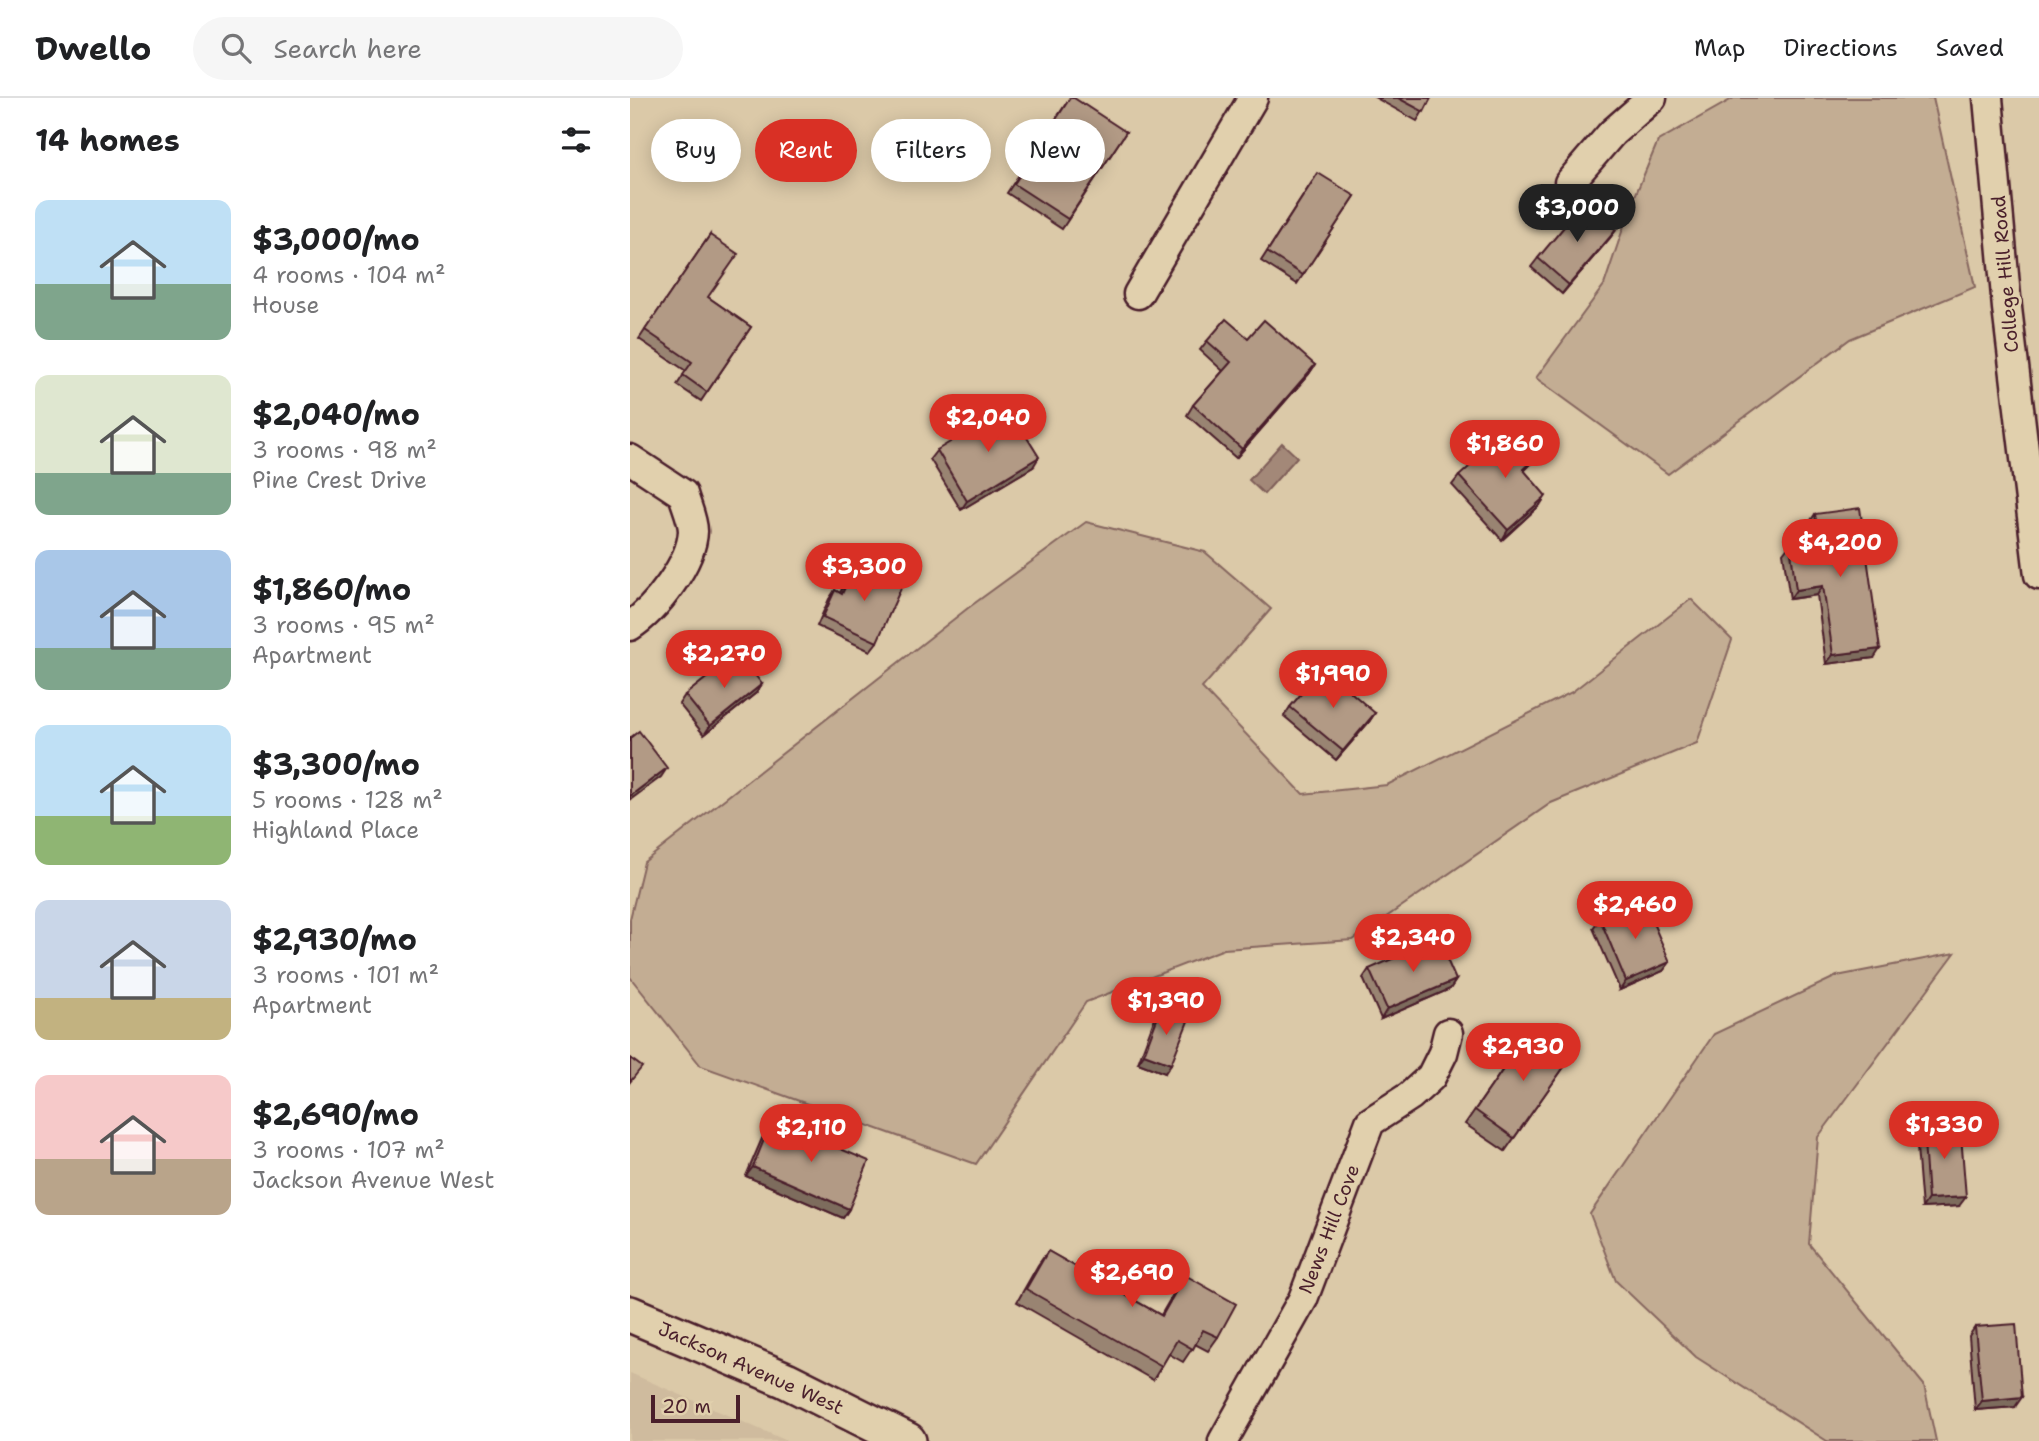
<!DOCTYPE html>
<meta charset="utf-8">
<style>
:root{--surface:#fff;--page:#f6f6f6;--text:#202124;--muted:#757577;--line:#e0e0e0;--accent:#d93025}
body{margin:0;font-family:"Shantell Sans",sans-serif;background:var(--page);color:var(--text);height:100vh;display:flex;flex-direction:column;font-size:26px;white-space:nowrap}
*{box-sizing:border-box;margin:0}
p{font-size:23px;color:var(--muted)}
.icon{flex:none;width:38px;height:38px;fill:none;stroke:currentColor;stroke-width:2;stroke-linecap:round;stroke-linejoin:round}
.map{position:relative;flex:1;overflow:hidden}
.sheet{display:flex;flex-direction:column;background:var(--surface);width:630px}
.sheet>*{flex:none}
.banner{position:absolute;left:21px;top:21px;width:665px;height:63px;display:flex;gap:14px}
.scale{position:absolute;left:21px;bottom:18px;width:89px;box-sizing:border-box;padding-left:7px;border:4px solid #4a1f2b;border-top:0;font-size:19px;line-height:24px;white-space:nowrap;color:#4a1f2b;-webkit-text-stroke:5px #e1d0ad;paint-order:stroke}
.price{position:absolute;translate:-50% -60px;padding:0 16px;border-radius:24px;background:var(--accent);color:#fff;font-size:23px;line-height:46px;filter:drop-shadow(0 2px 4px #0008)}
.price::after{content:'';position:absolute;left:50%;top:42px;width:21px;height:16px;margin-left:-10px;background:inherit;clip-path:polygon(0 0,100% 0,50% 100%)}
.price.active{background:#222;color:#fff}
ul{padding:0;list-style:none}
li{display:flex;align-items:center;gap:21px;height:175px;padding:0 35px}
li span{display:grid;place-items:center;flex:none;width:196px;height:140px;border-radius:14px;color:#555}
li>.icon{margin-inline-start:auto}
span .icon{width:84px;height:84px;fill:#fffc;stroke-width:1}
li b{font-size:30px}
h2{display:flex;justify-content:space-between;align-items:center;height:84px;padding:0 35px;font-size:30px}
.pill{padding:0 24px;border-radius:32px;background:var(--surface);box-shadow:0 4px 18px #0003;font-size:24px;line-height:63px}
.pill.active{background:var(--accent);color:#fff}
header{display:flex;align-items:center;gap:42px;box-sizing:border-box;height:98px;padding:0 35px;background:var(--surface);border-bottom:2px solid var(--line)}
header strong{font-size:33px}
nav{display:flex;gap:38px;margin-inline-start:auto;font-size:24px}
.search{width:490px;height:63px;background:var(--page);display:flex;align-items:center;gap:18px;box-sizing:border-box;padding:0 24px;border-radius:38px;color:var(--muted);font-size:26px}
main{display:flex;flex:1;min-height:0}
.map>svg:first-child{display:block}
.built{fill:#cfbb9e}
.green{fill:#c3ad93;stroke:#86665f;stroke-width:2}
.water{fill:#a38878;stroke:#7f5e59;stroke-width:2}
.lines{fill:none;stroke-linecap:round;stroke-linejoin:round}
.minor-casing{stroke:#4a1f2b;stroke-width:33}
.major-casing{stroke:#4a1f2b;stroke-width:40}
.minor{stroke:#e1d0ad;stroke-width:28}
.major{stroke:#e1d0ad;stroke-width:35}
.wall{fill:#998472;stroke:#4a1f2b;stroke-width:2}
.shaded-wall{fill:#7d6c5d;stroke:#4a1f2b;stroke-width:2}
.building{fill:#b29a85;stroke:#4a1f2b;stroke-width:2}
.labels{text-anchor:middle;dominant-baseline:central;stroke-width:6;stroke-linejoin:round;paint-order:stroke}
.street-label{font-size:19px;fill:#4a1f2b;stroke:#e1d0ad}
</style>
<header>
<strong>Dwello</strong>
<div class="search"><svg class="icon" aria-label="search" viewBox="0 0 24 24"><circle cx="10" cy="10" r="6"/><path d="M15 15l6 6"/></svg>Search here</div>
<nav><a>Map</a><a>Directions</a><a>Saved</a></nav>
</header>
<main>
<section class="sheet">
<h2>14 homes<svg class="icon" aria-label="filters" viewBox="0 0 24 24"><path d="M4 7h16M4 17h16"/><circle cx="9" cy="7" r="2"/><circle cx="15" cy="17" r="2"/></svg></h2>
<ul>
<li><span style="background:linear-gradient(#bfe0f5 60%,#7fa58c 0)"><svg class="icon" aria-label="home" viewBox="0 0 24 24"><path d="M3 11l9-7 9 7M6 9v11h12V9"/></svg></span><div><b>$3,000/mo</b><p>4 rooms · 104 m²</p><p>House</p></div></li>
<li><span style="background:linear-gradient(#dfe7d0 70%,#7fa58c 0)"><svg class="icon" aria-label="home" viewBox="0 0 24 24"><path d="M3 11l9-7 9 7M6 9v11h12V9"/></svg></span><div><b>$2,040/mo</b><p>3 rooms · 98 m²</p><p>Pine Crest Drive</p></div></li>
<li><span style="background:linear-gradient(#a9c7e8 70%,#7fa58c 0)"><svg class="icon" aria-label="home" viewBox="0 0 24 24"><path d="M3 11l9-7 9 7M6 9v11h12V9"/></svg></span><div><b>$1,860/mo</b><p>3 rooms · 95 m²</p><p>Apartment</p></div></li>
<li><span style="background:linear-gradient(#bfe0f5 65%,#8fb573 0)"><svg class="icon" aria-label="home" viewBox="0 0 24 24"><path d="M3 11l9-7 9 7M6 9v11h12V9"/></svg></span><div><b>$3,300/mo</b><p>5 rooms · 128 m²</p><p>Highland Place</p></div></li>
<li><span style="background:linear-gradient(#c9d6e8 70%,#c2b280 0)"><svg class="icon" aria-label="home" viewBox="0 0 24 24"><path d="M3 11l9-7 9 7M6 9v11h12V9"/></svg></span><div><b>$2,930/mo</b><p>3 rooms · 101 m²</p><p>Apartment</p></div></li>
<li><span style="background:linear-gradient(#f6c9c9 60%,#b9a48a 0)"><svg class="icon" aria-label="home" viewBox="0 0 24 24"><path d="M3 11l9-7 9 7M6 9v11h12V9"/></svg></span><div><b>$2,690/mo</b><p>3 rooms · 107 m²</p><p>Jackson Avenue West</p></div></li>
</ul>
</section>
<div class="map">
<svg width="1409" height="1343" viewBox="0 0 1409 1343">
<rect width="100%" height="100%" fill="#dbc9a8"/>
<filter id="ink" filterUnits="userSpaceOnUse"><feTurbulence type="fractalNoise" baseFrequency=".0143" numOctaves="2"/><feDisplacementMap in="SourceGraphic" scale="14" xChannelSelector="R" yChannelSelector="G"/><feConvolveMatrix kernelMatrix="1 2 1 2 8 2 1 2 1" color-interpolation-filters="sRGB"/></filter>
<g filter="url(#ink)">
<polygon class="built" points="0,1275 155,1342 156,1343 0,1343"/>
<g class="green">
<polygon points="1104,0 1303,0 1345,189 1220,241 1038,376 906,280 974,187 1000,110 1028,43"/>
<polygon points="456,424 575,454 641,511 572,590 673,696 757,687 942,594 1061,501 1102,542 1067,645 921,705 723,842 594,851 456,904 346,1066 71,968 0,879 0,821 14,764 338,510"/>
<polygon points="1325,855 1188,1039 1179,1146 1294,1287 1306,1343 1197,1343 1066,1259 986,1183 960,1116 1084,936 1207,878"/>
</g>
<polygon class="water" points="652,345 667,359 634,396 619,382"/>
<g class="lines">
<defs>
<g id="minor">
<polyline points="1358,0 1377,210 1409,477"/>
<polyline points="939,85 982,35 1022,0"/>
<polyline points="508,196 623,0"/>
<path d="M0,361L53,396C56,407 63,422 63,433C62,465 25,512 0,528"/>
<polyline points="593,1343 673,1201 740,1024 780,998 801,979 813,955 818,935"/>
</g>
<polyline id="major" points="0,1216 156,1282 278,1343"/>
</defs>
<use href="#minor" class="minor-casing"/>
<use href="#major" class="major-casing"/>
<use href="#minor" class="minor"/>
<use href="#major" class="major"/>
</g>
<g class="wall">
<polygon points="746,0 801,0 787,23"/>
<polygon points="435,7 496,34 432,131 377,95"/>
<polygon points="682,84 725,98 667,186 631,163"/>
<polygon points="986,132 979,141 932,196 901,169 908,160"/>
<polygon points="80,137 78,199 121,229 71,303 47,287 56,273 9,241"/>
<polygon points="618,240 685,267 679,276 606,360 557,317 563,307 593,273 570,252 577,243"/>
<polygon points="307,352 403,369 331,412 300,361"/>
<polygon points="899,368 894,373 910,407 872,442 822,387 829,378"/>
<polygon points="1185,416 1244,560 1196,566 1187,497 1160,501 1153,455 1160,446 1181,443 1179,425"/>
<polygon points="225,467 247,544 240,553 187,528 199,501 205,492 210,495 219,476"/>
<polygon points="132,586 126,595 74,637 49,606 55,597"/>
<polygon points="660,609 745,615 739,624 706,662 654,618"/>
<polygon points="970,821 1040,864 1033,873 990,892 963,830"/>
<polygon points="739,871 826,882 820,891 751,921 733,880"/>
<polygon points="530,913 535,975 508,965 524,922"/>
<polygon points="901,931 941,959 875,1053 835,1026"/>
<polygon points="142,1022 219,1111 213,1120 116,1078 136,1031"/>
<polygon points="1293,1028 1329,1108 1292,1110 1286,1037"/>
<polygon points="418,1153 531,1217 546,1191 555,1177 588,1239 578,1253 565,1246 553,1264 539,1256 523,1282 387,1204 408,1167"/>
<polygon points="1345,1229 1385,1309 1345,1312 1339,1238"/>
</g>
<g class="shaded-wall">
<polygon points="986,132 979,141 932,196 939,187"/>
<polygon points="685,267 679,276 606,360 612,351"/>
<polygon points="409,359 403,369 331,412 337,403"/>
<polygon points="906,359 899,368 886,380 893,371"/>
<polygon points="916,398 910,407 872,442 878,432"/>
<polygon points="1193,488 1187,497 1160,501 1166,492"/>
<polygon points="1250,551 1244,560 1196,566 1203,557"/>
<polygon points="132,586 126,595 74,637 80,628"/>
<polygon points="745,615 739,624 706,662 713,653"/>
<polygon points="37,670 31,679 0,702 0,698"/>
<polygon points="1040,864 1033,873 990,892 996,883"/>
<polygon points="826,882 820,891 751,921 757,911"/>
<polygon points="514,956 541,966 535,975 508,965"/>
<polygon points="123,1069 219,1111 213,1120 116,1078"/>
<polygon points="1336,1099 1329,1108 1292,1110 1298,1101"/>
<polygon points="1392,1299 1385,1309 1345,1312 1352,1303"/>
</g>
<g class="building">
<polygon points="440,0 444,0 496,34 438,121 384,86"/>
<polygon points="768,0 801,0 794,14"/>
<polygon points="688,75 725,98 673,177 637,154"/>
<polygon points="954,105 986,132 939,187 908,160"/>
<polygon points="80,137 108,156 78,199 121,229 77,294 53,277 62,264 15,232"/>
<polygon points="596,221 618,240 634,222 685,267 612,351 563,307 601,264 577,243"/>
<polygon points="378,309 409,359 337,403 307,352"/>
<polygon points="881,331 906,359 893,371 916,398 878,432 829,378"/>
<polygon points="1230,410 1250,551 1203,557 1193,488 1166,492 1160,446 1189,442 1185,416"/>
<polygon points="225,467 272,488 247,544 193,519 205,492 212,496"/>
<polygon points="108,555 132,586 80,628 55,597"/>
<polygon points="693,570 745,615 713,653 660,609"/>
<polygon points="9,633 37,670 0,698 0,640"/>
<polygon points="1013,802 1040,864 996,883 970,821"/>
<polygon points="808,841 826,882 757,911 739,871"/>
<polygon points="530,913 558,923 541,966 514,956"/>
<polygon points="901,931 941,959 884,1040 845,1012"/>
<polygon points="0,960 12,969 0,984"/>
<polygon points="142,1022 239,1063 219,1111 123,1069"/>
<polygon points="1330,1025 1336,1099 1298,1101 1293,1028"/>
<polygon points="418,1153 532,1218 555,1177 606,1206 588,1239 573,1232 563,1251 547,1242 532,1268 396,1191"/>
<polygon points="1386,1226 1392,1299 1352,1303 1345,1229"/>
</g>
</g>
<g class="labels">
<g class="street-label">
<text transform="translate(1375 176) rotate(-95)">College Hill Road</text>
<text transform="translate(699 1131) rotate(-69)">News Hill Cove</text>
<text transform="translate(121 1270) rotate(24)">Jackson Avenue West</text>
</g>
</g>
</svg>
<div class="scale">20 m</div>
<b class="price active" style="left:947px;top:146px">$3,000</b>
<b class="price" style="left:358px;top:356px">$2,040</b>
<b class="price" style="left:875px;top:382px">$1,860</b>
<b class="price" style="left:1210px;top:481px">$4,200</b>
<b class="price" style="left:234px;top:505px">$3,300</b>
<b class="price" style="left:94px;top:592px">$2,270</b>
<b class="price" style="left:703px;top:612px">$1,990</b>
<b class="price" style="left:1005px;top:843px">$2,460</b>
<b class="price" style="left:783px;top:876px">$2,340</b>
<b class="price" style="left:536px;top:939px">$1,390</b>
<b class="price" style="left:893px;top:985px">$2,930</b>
<b class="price" style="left:1314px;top:1063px">$1,330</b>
<b class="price" style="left:181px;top:1066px">$2,110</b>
<b class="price" style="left:502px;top:1211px">$2,690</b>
<div class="banner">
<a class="pill">Buy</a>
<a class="pill active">Rent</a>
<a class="pill">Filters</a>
<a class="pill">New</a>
</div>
</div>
</main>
